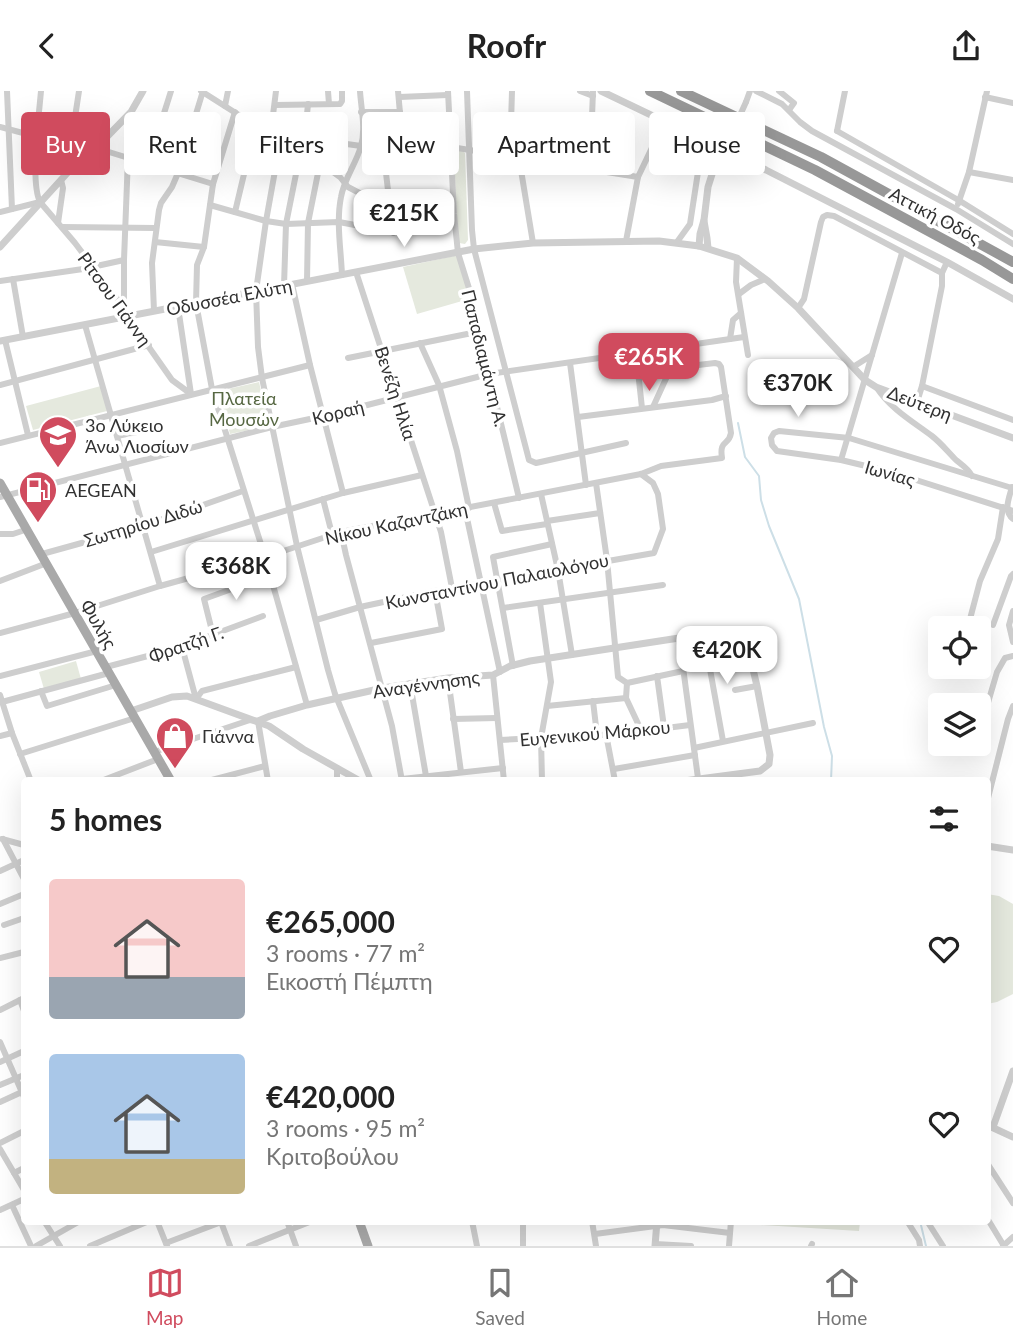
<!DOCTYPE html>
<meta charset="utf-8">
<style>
:root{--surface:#fff;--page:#f2f2f2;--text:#222;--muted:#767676;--line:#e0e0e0;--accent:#d04b5e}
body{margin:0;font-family:Lato,sans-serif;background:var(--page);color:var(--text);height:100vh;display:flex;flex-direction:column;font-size:26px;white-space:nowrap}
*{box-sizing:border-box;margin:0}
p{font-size:23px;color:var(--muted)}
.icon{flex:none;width:38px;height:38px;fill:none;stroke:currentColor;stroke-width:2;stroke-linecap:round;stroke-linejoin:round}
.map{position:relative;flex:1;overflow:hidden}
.sheet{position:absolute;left:21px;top:686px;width:970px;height:448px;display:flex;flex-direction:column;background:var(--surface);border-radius:7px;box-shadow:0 7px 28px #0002}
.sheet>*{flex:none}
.hud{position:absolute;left:21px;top:21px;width:971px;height:63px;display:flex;gap:14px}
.controls{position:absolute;left:928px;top:525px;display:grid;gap:14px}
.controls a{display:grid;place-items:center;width:63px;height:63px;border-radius:7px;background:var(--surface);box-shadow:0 7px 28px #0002;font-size:35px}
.price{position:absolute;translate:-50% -60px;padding:0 16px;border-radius:14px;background:#fff;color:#222;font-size:23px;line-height:46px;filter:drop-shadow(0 2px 4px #0008)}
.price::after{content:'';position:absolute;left:50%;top:42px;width:21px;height:16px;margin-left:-10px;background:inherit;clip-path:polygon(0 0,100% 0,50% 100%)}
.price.selected{background:var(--accent);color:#fff}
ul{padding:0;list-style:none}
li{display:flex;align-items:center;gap:21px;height:175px;padding:0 28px}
li span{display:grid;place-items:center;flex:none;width:196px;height:140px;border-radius:7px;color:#555}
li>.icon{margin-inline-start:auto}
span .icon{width:84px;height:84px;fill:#fffc;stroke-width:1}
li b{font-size:30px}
h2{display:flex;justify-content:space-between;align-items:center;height:84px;padding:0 28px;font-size:30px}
.pill{padding:0 24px;border-radius:7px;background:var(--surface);box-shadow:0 7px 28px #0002;font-size:24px;line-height:63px}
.pill.selected{background:var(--accent);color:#fff}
header{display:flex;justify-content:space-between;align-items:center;height:91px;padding:0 28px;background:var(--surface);font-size:32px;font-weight:700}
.menu{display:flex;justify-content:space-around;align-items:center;height:98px;border-top:2px solid var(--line);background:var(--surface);font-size:19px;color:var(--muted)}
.menu a{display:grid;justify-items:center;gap:4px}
.menu .selected{color:var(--accent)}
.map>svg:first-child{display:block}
.green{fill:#e5e9de}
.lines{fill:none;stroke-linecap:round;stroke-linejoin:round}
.stream{stroke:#cddfe7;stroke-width:2}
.minor{stroke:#cecece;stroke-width:6}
.tertiary{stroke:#cecece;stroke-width:7}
.primary{stroke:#a9a9a9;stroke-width:9}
.motorway{stroke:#989898;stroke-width:10}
.minor-bridge{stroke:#cecece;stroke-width:6}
.labels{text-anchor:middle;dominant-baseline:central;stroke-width:7;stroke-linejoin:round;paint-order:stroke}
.street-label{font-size:18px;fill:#313131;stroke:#fff}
.park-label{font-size:18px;fill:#576843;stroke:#fff}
.poi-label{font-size:18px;fill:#313131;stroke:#fff;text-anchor:start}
</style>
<header><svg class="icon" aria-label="back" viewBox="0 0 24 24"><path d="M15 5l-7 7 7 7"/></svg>Roofr<svg class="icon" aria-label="share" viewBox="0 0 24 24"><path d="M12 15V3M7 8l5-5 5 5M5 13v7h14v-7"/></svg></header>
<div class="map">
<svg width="1013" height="1155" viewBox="0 0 1013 1155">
<rect width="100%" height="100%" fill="#fff"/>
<g class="green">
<polygon points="458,59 462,60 465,62 468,149 465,153 459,152 458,150 454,63"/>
<polygon points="458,164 469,208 417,223 403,176"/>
<polygon points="259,291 269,335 230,343 219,300"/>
<polygon points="101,295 107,320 33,339 26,315"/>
<polygon points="76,570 81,588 44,598 39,581"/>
<polygon points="987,803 999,805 1013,813 1013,903 997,911 987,913"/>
<polygon points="760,1131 760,1130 860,1131 859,1140 760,1134"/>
</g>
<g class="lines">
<g class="stream">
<polyline points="738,332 745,366 759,385 761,409 769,435 799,508 824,636 832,665 831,690"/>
<polyline points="920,1130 926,1155"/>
</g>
<g class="minor">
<polyline points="7,0 12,118"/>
<path d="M41,0C39,24 30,91 40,111L75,152L121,213L127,225L172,289L191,303"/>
<polyline points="201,0 242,26 270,48 303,59 340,86 348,96 390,118"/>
<polyline points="328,0 329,13"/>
<polyline points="398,0 404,66"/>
<polyline points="448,0 454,123 458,162 472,207 477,241 489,283 519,407"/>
<polyline points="467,0 472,139 474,158 529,369 536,372 626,352"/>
<polyline points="580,0 593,5"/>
<polyline points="756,0 782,13 800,31 812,40 956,118 1013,153"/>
<polyline points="779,0 794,12 789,19"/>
<polyline points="399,6 448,4"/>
<polyline points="985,6 1013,12"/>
<polyline points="746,11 750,0"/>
<polyline points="275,14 340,13 342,10 342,0"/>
<polyline points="225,15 228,0"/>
<polyline points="235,21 213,93 204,156 197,174 196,212 212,298 265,466 307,614"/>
<polyline points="361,21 400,21"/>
<polyline points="0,36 38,46 96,57 213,93"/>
<polyline points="837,40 960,110 1013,143"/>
<polyline points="837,40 845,0"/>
<polyline points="304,47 361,55"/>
<polyline points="270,48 276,0"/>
<polyline points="280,52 266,130 256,200 258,256 262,287 297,455 328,579 335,603 371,690"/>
<polyline points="451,56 638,86"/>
<polyline points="510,65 512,0"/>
<polyline points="519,67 533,152"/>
<polyline points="148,73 171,0"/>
<polyline points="70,79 68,72 79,0"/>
<polyline points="590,79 593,0"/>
<polyline points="969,81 1013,89"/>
<polyline points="958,113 969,81 987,0"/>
<polyline points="210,114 266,130 286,133 339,131 376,138 393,139"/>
<polyline points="0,121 40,111"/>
<polyline points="235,121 255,37"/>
<polyline points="58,132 63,97 61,89"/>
<polyline points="62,136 156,137"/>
<polyline points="393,142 384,65 451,68"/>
<polyline points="626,150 638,86 658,44 663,41 697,61 700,68 690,133 677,151"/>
<polyline points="155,151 204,156"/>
<polyline points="737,167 736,191 748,264"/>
<polyline points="356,181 441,441 452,497"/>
<path d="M342,184C341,159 336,131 341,106C344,88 356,73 361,55C366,38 361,17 360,0"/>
<polyline points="13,188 23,246"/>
<polyline points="0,190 83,178 124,169"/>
<polyline points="307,190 308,132 320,72"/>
<polyline points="292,193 310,274 343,402"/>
<polyline points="284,195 286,133 300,63 304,54 308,13"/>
<polyline points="739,203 751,194 765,188"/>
<polyline points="121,213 124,209 124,169 128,66"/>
<polyline points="178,216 191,303"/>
<polyline points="798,217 804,208 821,131 823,126 827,124 834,125 942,182"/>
<polyline points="154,220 152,172 159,119 161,112 172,96 178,82 203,0"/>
<polyline points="85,234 160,495"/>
<polyline points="730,248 733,229 741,222"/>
<polyline points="5,249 28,344"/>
<polyline points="420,252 439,294 457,360 469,417"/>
<polyline points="636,262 642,317"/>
<polyline points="348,267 477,241"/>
<polyline points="570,272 586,394"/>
<polyline points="853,276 872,264"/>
<polyline points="0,294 149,254"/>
<polyline points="922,295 1013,329"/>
<path d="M877,297C891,318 912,330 932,345C941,352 948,361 956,369C962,374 968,377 972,385"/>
<polyline points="917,311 922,295 942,195 942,182 947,171"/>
<polyline points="578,326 712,309 726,305"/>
<polyline points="117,345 156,337"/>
<polyline points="0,352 310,274"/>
<polyline points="841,369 902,162"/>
<polyline points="596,392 607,469 618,586 627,592"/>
<path d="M1012,396C1009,407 1003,420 1013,428"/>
<polyline points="1012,397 849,347 779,340 774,342 771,347 772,354 777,360 841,369 891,381 1013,420"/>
<polyline points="541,403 558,479 572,564"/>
<polyline points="0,406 272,336 324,325 489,283 744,246"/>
<polyline points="323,408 332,443"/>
<polyline points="494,412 502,440 547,433"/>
<polyline points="465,418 500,581"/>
<polyline points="547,430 600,422"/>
<polyline points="341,441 346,464 392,635 402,690"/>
<polyline points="0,443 13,443 28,438"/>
<polyline points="151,461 343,402 422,384"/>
<polyline points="42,463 143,435 243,400"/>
<polyline points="0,490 47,472"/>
<polyline points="540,512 551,591 541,647 542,690"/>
<polyline points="503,517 663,494"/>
<polyline points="1013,520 1009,534 1013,551"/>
<polyline points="970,528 980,490 998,448 1003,416"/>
<polyline points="316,529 360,516 435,500 654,462 663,438 658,403 653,392 641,383"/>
<polyline points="993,534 1011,485 1013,483"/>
<path d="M0,542L75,522L160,495L265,466L341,441L641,383L661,375L722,367C719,348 729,355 731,342L721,276L719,273L715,272L673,277L669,281L653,316"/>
<polyline points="213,544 204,508 270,484"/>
<polyline points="704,545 723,650"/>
<polyline points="679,547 698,687"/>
<polyline points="371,552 442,538 435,500"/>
<polyline points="182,556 196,608"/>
<polyline points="513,575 493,466 552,453"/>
<polyline points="106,576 182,556 185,554 263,525"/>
<polyline points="493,584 504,690"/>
<polyline points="0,585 97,560"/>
<polyline points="657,585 664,636"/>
<polyline points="448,587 461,681"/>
<polyline points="410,592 426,685"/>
<polyline points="627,592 683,580"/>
<polyline points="627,592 626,607 641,639"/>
<polyline points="735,599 757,595"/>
<polyline points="41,600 47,615 116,594"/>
<polyline points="0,604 12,642 31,690"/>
<polyline points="196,608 202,600 296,576"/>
<polyline points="593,610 597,644"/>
<polyline points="2,611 109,582"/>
<polyline points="547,615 626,607"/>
<polyline points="985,622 997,581 1005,567 1013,565"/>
<polyline points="453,628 497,627"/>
<polyline points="606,643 615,690"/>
<polyline points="0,645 12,642"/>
<polyline points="500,649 618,643 690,634"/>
<polyline points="694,657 813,632"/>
<polyline points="154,661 250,629 258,630 268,690"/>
<polyline points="20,663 135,627"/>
<polyline points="337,677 337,690"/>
<polyline points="614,678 695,664"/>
<polyline points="402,688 503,677"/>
<polyline points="101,690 158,668"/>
<polyline points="208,690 265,675"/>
<polyline points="987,711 1008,628 1013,615"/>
<polyline points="2,748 24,754"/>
<polyline points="3,748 24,788"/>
<polyline points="0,780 24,769"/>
<polyline points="0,813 24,803"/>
<polyline points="4,834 24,827"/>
<polyline points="0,867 24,861"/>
<polyline points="20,909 24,920"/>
<polyline points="0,919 24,907"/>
<polyline points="0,951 24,1006"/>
<polyline points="0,971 24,960"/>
<polyline points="0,994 24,984"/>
<polyline points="0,1011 24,1000"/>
<polyline points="0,1052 24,1040"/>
<polyline points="0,1058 24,1099"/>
<polyline points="987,1072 1013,1112"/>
<polyline points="14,1082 24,1077"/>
<polyline points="12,1114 31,1155"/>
<polyline points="0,1119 24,1108"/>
<polyline points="987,1127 1004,1155"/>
<polyline points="44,1130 60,1155"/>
<polyline points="157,1130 167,1155"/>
<polyline points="287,1130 296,1155"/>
<polyline points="472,1130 477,1155"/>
<polyline points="592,1130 596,1155"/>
<polyline points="907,1130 919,1149 920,1155"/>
<polyline points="927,1130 943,1155"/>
<polyline points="221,1131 230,1155"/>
<polyline points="595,1143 663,1134 730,1142"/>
<polyline points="166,1152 224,1130"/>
<polyline points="655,1153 691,1155"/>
<polyline points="36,1155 80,1130"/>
<polyline points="90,1155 149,1130"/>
<polyline points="249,1155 312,1130"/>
<polyline points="523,1155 523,1130"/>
<polyline points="729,1155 731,1130"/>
<polyline points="811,1155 812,1153"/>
<polyline points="1003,1155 1013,1146"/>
</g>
<g class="tertiary">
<polyline points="601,0 766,79 947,171 1013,208"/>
<polyline points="704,130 707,147 708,157"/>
<polyline points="699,155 700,143 704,129 708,96 714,77 724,58"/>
<polyline points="0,156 70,79 96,57 131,21 143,0"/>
<polyline points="0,250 474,158 533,152 659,150 699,155 737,167 768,190 798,217 865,289 876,296 1013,347"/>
<polyline points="131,620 172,606 187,605 269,635 303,658 360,690"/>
<polyline points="258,630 270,625 307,614 383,597 448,587 493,584 510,575 530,570 679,547 744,541 757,595 770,664 769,673 760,680 684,690"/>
<polyline points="987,755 1013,759"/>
<polyline points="987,1034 1013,1046"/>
<polyline points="993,1036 1013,980"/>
<polyline points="655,1155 657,1130"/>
</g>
<g class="primary">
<polyline points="0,392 171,690"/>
<polyline points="359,1130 368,1155"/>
</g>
<g class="motorway">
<polyline points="650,0 815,79 982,169 1013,188"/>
<polyline points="681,0 821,66 1013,171"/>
</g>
<polyline class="minor-bridge" points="728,51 746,11"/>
</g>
<defs>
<symbol id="school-pin" viewBox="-11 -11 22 30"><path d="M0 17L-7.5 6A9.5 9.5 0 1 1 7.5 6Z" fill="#d04b5e" stroke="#fff"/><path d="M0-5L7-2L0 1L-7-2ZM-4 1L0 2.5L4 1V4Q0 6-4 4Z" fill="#fff"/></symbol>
<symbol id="fuel-pin" viewBox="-11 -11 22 30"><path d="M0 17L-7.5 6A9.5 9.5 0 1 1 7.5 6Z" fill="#d04b5e" stroke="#fff"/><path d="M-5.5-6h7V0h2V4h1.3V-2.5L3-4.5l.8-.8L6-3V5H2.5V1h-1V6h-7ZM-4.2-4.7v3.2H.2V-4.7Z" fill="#fff"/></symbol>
<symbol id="shop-pin" viewBox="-11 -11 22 30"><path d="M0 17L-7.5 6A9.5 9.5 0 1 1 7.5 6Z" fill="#d04b5e" stroke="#fff"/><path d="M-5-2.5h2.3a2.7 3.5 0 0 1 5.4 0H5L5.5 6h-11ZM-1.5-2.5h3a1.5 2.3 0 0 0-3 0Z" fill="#fff"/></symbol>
</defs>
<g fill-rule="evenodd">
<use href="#school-pin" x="36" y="322" width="44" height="60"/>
<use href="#fuel-pin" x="16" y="377" width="44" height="60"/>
<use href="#shop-pin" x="153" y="623" width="44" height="60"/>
</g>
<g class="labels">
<g class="street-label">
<text transform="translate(935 124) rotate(28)">Αττική Οδός</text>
<text transform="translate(229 206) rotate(-11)">Οδυσσέα Ελύτη</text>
<text transform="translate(115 208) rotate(54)">Ρίτσου Γιάννη</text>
<text transform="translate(485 267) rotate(76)">Παπαδιαμάντη Α.</text>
<text transform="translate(396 302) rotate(72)">Βενέζη Ηλία</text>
<text transform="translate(920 312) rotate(21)">Δεύτερη</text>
<text transform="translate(338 321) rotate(-14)">Κοραή</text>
<text transform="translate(890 382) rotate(16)">Ιωνίας</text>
<text transform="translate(143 432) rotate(-17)">Σωτηρίου Διδώ</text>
<text transform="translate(396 432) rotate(-12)">Νίκου Καζαντζάκη</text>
<text transform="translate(497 490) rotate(-11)">Κωνσταντίνου Παλαιολόγου</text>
<text transform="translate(99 533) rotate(60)">Φυλής</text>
<text transform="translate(186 553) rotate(-19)">Φρατζή Γ.</text>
<text transform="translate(426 593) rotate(-8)">Αναγέννησης</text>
<text transform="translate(595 642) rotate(-5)">Ευγενικού Μάρκου</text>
</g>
<g class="park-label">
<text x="244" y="307">Πλατεία<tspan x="244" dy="21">Μουσών</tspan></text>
</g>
<g class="poi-label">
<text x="85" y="334">3ο Λύκειο<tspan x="85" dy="21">Άνω Λιοσίων</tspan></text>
<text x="65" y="399">AEGEAN</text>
<text x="202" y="645">Γιάννα</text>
</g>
</g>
</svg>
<div class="controls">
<a><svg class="icon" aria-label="locate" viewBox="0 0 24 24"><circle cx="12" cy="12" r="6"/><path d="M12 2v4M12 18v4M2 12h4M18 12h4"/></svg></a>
<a><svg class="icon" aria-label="layers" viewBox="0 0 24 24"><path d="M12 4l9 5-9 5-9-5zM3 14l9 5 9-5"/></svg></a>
</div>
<b class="price" style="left:404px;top:158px">€215K</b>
<b class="price selected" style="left:649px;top:302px">€265K</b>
<b class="price" style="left:798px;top:328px">€370K</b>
<b class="price" style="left:236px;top:511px">€368K</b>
<b class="price" style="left:727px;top:595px">€420K</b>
<div class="hud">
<a class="pill selected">Buy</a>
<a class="pill">Rent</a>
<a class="pill">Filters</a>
<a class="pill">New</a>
<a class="pill">Apartment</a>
<a class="pill">House</a>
</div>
<section class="sheet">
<h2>5 homes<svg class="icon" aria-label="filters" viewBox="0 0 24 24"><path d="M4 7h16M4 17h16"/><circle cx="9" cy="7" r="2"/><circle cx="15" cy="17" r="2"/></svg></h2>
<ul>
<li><span style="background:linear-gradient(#f6c9c9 70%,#9aa5b1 0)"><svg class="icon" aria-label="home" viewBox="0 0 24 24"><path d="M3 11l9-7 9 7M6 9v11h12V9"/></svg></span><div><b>€265,000</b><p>3 rooms · 77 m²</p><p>Εικοστή Πέμπτη</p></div><svg class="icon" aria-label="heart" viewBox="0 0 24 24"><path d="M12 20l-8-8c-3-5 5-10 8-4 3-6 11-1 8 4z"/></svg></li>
<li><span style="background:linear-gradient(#a9c7e8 75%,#c2b280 0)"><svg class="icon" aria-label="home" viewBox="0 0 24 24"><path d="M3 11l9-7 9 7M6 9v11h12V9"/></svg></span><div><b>€420,000</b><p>3 rooms · 95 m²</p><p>Κριτοβούλου</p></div><svg class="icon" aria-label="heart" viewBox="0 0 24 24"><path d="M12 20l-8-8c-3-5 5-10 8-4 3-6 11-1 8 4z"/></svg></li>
</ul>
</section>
</div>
<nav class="menu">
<a class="selected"><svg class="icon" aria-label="map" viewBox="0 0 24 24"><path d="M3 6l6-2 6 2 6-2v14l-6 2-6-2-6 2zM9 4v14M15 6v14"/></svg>Map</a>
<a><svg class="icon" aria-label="saved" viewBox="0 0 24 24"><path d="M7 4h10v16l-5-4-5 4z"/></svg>Saved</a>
<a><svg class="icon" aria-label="home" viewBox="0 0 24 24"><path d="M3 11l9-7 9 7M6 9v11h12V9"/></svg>Home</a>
</nav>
